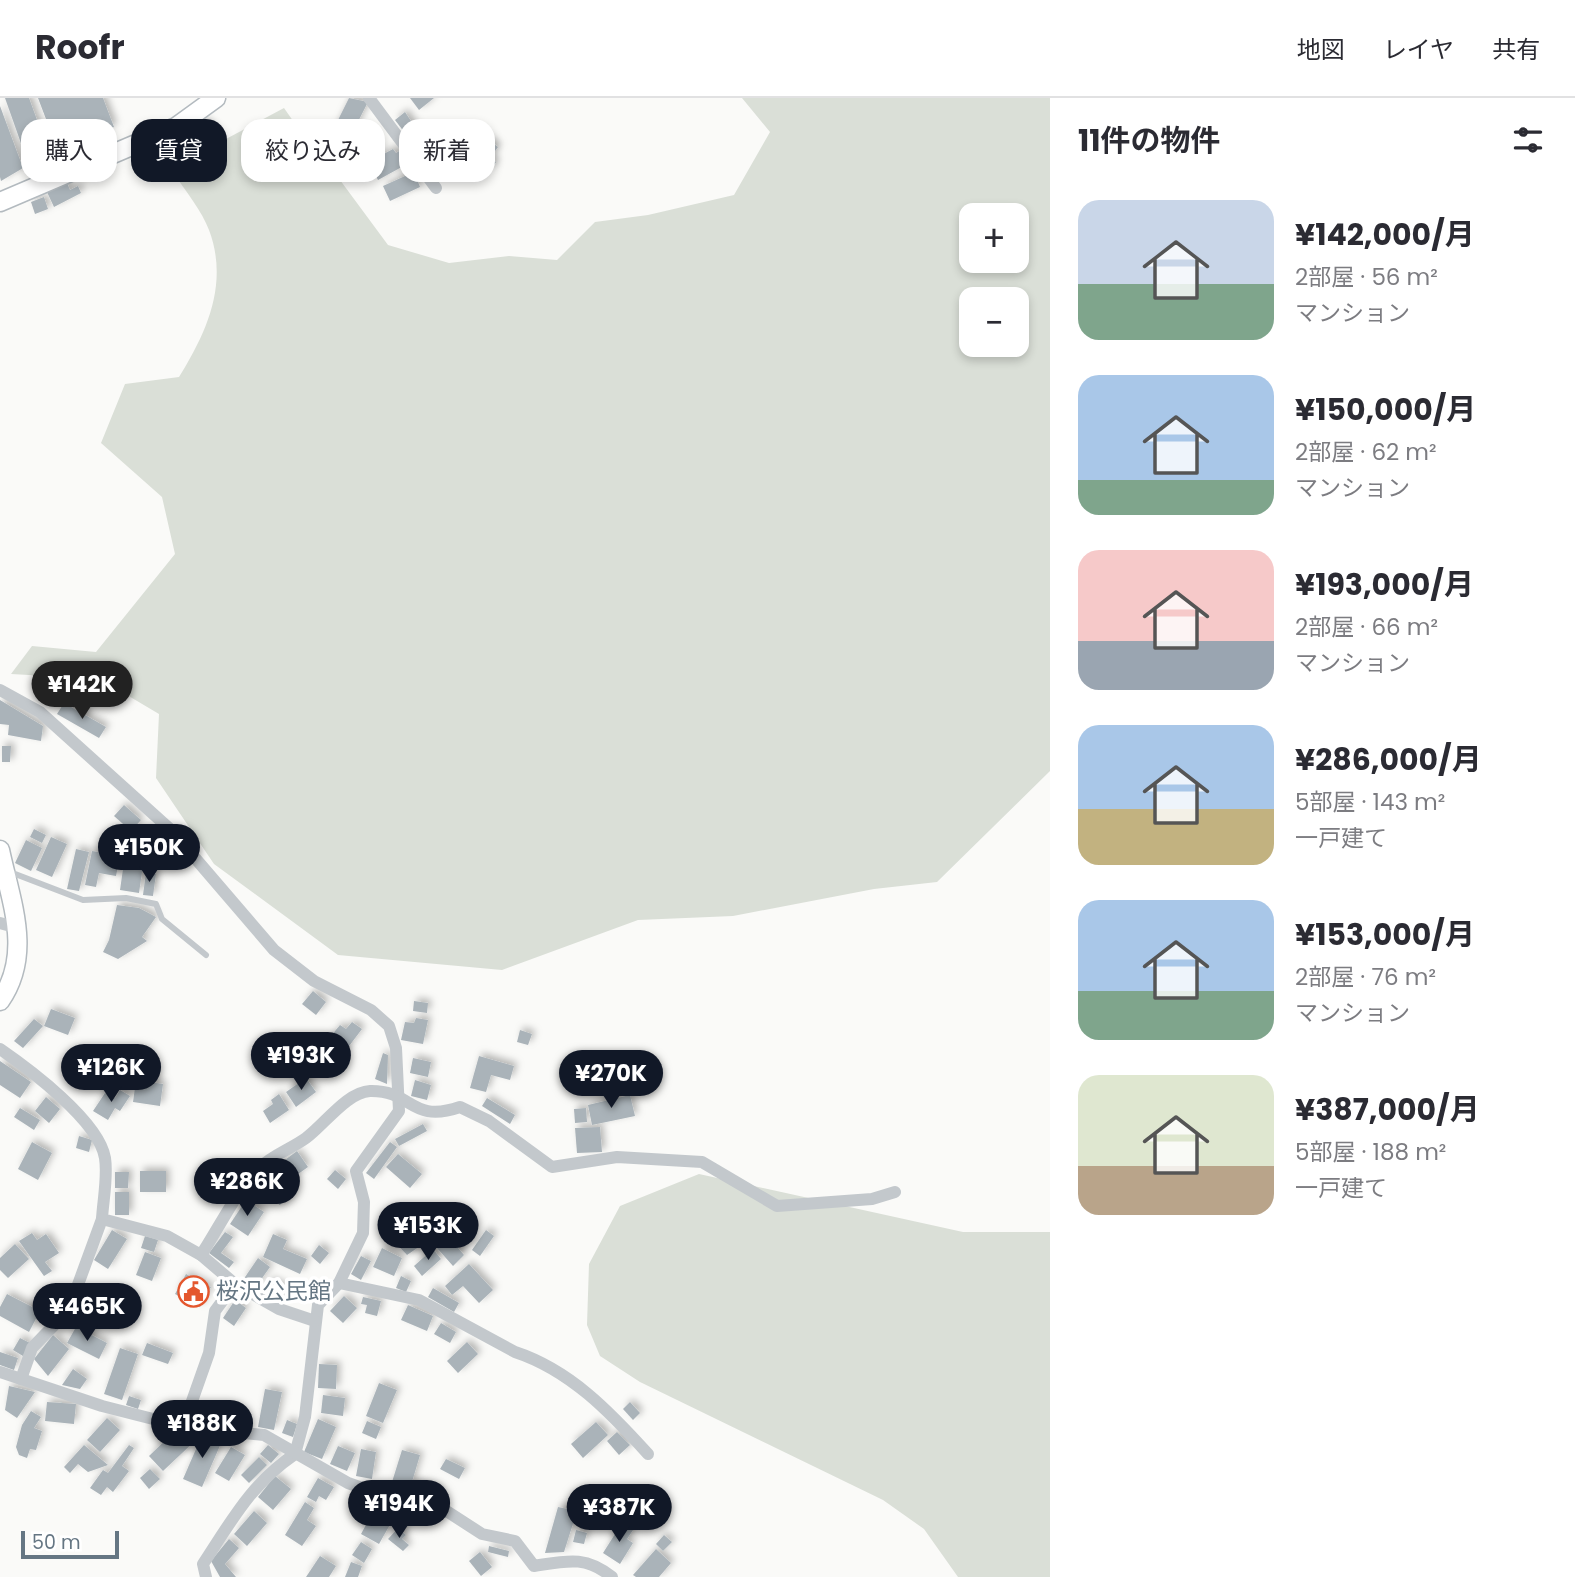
<!DOCTYPE html>
<html lang="ja">
<meta charset="utf-8">
<style>
:root{--surface:#fff;--page:#f7f7f7;--text:#2b2b33;--muted:#7c7c81;--line:#e1e1e2;--accent:#111827}
body{margin:0;font-family:Poppins,"Noto Sans JP",sans-serif;background:var(--page);color:var(--text);height:100vh;display:flex;flex-direction:column;font-size:26px;white-space:nowrap}
*{box-sizing:border-box;margin:0}
p{font-size:23px;color:var(--muted)}
.icon{flex:none;width:38px;height:38px;fill:none;stroke:currentColor;stroke-width:2;stroke-linecap:round;stroke-linejoin:round}
.map{position:relative;flex:1;overflow:hidden}
.panel{display:flex;flex-direction:column;background:var(--surface);width:525px}
.panel>*{flex:none}
.hud{position:absolute;left:21px;top:21px;width:665px;height:63px;display:flex;gap:14px}
.buttons{position:absolute;left:959px;top:105px;display:grid;gap:14px}
.buttons a{display:grid;place-items:center;width:70px;height:70px;border-radius:14px;background:var(--surface);box-shadow:0 4px 10px #0003;font-size:35px}
.scale{position:absolute;left:21px;bottom:18px;width:98px;box-sizing:border-box;padding-left:7px;border:4px solid #657683;border-top:0;font-size:19px;line-height:24px;white-space:nowrap;color:#657683;-webkit-text-stroke:5px #fff;paint-order:stroke}
.price{position:absolute;translate:-50% -60px;padding:0 16px;border-radius:24px;background:var(--accent);color:#fff;font-size:23px;line-height:46px;filter:drop-shadow(0 2px 4px #0008)}
.price::after{content:'';position:absolute;left:50%;top:42px;width:21px;height:16px;margin-left:-10px;background:inherit;clip-path:polygon(0 0,100% 0,50% 100%)}
.price.current{background:#222;color:#fff}
ul{padding:0;list-style:none}
li{display:flex;align-items:center;gap:21px;height:175px;padding:0 28px}
li span{display:grid;place-items:center;flex:none;width:196px;height:140px;border-radius:21px;color:#555}
li>.icon{margin-inline-start:auto}
span .icon{width:84px;height:84px;fill:#fffc;stroke-width:1}
li b{font-size:30px}
h2{display:flex;justify-content:space-between;align-items:center;height:84px;padding:0 28px;font-size:30px}
.pill{padding:0 24px;border-radius:21px;background:var(--surface);box-shadow:0 4px 10px #0003;font-size:24px;line-height:63px}
.pill.current{background:var(--accent);color:#fff}
header{display:flex;align-items:center;gap:42px;box-sizing:border-box;height:98px;padding:0 35px;background:var(--surface);border-bottom:2px solid var(--line)}
header strong{font-size:33px}
nav{display:flex;gap:38px;margin-inline-start:auto;font-size:24px}
main{display:flex;flex:1;min-height:0}
.map>svg:first-child{display:block}
.green{fill:#dadfd7;fill-rule:evenodd}
.building{fill:#aab3b9;filter:url(#shadow)}
.lines{fill:none;stroke-linecap:round;stroke-linejoin:round}
.secondary-casing{stroke:#b3babf;stroke-width:21}
.service{stroke:#c3c8cc;stroke-width:6}
.minor{stroke:#c3c8cc;stroke-width:12}
.secondary{stroke:#fff;stroke-width:18}
.labels{text-anchor:middle;dominant-baseline:central;stroke-width:7;stroke-linejoin:round;paint-order:stroke}
.poi-label{font-size:23px;fill:#657683;stroke:#fff;text-anchor:start}
</style>
<header>
<strong>Roofr</strong>
<nav><a>地図</a><a>レイヤ</a><a>共有</a></nav>
</header>
<main>
<div class="map">
<svg width="1050" height="1479" viewBox="0 0 1050 1479">
<defs>
<filter id="shadow"><feDropShadow dx="3.5" dy="-3.5" stdDeviation="3.5" flood-color="#0004"/></filter>
</defs>
<rect width="100%" height="100%" fill="#fafaf8"/>
<g class="green">
<path d="M742,0H1050V673L937,784L874,791L733,818L638,822L502,872L338,857L214,766L156,680L159,616L100,581L11,576L32,548L96,554L175,456L162,399L101,345L125,286L179,279C207,234 229,185 209,132C202,113 186,94 175,77L194,58L284,10L310,47L333,63L340,82L388,147L449,165L509,158L557,162L595,124L648,117L734,97L770,34ZM971,117H1017V163H971ZM971,201H1017V247H971Z"/>
<polygon points="699,1076 963,1134 1050,1134 1050,1479 958,1479 924,1431 883,1402 640,1284 600,1258 587,1227 589,1166 620,1108"/>
</g>
<g class="building">
<polygon points="5,0 29,0 51,60 29,68"/>
<polygon points="38,0 103,0 114,29 75,44 78,51 60,58"/>
<polygon points="349,0 368,4 341,57 316,45 320,35 329,40"/>
<polygon points="410,0 434,0 419,12"/>
<polygon points="0,8 23,70 1,83 0,79"/>
<polygon points="405,14 417,32 408,39 395,22"/>
<polygon points="206,23 214,35 194,48 186,36"/>
<polygon points="184,39 192,56 168,67 161,49"/>
<polygon points="359,40 368,51 359,58 350,47"/>
<polygon points="487,41 498,49 490,60 496,64 490,73 481,67 485,61 477,55"/>
<polygon points="158,50 165,66 140,77 133,61"/>
<polygon points="393,51 396,55 401,52 409,65 378,82 369,64"/>
<polygon points="414,74 420,89 390,103 383,88"/>
<polygon points="67,85 70,92 78,88 81,95 54,109 47,94"/>
<polygon points="44,99 48,111 35,116 31,104"/>
<polygon points="0,602 43,628 41,643 8,637 9,627 0,626"/>
<polygon points="64,605 106,629 99,640 57,616"/>
<polygon points="2,648 11,648 10,664 2,664"/>
<polygon points="124,707 141,722 131,733 114,718"/>
<polygon points="34,731 46,737 42,745 30,739"/>
<polygon points="51,739 67,746 52,779 36,772"/>
<polygon points="26,742 42,750 31,773 15,765"/>
<polygon points="76,751 89,754 79,793 67,791"/>
<polygon points="92,753 120,758 116,778 99,775 96,789 85,787"/>
<polygon points="125,757 144,760 139,795 120,792"/>
<polygon points="146,774 156,776 153,798 143,797"/>
<polygon points="117,807 139,810 156,819 142,839 147,843 118,861 103,854 109,842"/>
<polygon points="313,893 326,904 316,917 302,906"/>
<polygon points="414,903 428,905 427,915 413,913"/>
<polygon points="51,911 75,920 68,937 44,928"/>
<polygon points="416,920 428,922 423,946 401,942 405,924 414,925"/>
<polygon points="34,921 43,928 23,950 14,943"/>
<polygon points="352,924 362,931 343,956 326,944 340,927 346,931"/>
<polygon points="520,932 532,936 528,947 517,944"/>
<polygon points="321,943 339,960 324,976 305,958"/>
<polygon points="383,955 388,957 387,986 375,981"/>
<polygon points="479,958 514,968 510,982 491,977 486,994 470,990"/>
<polygon points="413,960 431,964 428,979 410,975"/>
<polygon points="0,963 31,984 20,1000 0,987"/>
<polygon points="306,980 316,994 296,1009 286,994"/>
<polygon points="607,980 610,995 596,998 593,983"/>
<polygon points="136,982 163,986 160,1008 133,1004"/>
<polygon points="415,982 431,987 427,1002 411,998"/>
<polygon points="120,992 130,998 120,1013 115,1010 108,1022 93,1013 105,995 115,1000"/>
<polygon points="279,996 289,1012 270,1025 263,1013 273,1006 271,1002"/>
<polygon points="630,997 635,1018 592,1027 588,1007"/>
<polygon points="46,999 60,1011 49,1025 35,1013"/>
<polygon points="487,1000 515,1017 510,1026 482,1008"/>
<polygon points="20,1010 40,1022 34,1032 14,1019"/>
<polygon points="586,1010 587,1024 575,1025 574,1011"/>
<polygon points="423,1026 427,1033 399,1048 395,1041"/>
<polygon points="600,1029 602,1054 577,1055 575,1030"/>
<polygon points="79,1038 92,1042 89,1054 76,1050"/>
<polygon points="32,1044 52,1055 38,1082 18,1071"/>
<polygon points="390,1044 397,1049 374,1081 366,1075"/>
<polygon points="297,1053 308,1069 284,1086 273,1071"/>
<polygon points="398,1056 422,1076 410,1090 386,1069"/>
<polygon points="335,1072 346,1081 338,1091 327,1081"/>
<rect x="140" y="1073" width="26" height="21"/>
<polygon points="115,1074 129,1074 128,1090 115,1090"/>
<polygon points="260,1079 287,1097 280,1107 253,1089"/>
<rect x="115" y="1094" width="14" height="23"/>
<polygon points="246,1102 264,1114 248,1138 230,1126"/>
<polygon points="423,1113 439,1135 407,1157 388,1137"/>
<polygon points="459,1130 468,1140 458,1150 464,1157 453,1168 437,1150"/>
<polygon points="112,1132 127,1141 108,1171 94,1162"/>
<polygon points="486,1132 494,1138 480,1158 472,1152"/>
<polygon points="225,1134 233,1139 221,1155 234,1164 229,1170 209,1155"/>
<polygon points="32,1135 37,1142 46,1136 59,1155 45,1164 52,1173 44,1178 19,1143"/>
<polygon points="273,1136 287,1142 283,1151 307,1161 300,1176 263,1159"/>
<polygon points="145,1138 158,1142 154,1154 141,1150"/>
<polygon points="15,1146 29,1161 8,1180 0,1172 0,1160"/>
<polygon points="319,1147 329,1155 320,1166 311,1158"/>
<polygon points="382,1150 402,1160 394,1178 373,1169"/>
<polygon points="433,1151 441,1161 422,1178 414,1168"/>
<polygon points="145,1154 161,1160 152,1183 136,1177"/>
<polygon points="361,1158 371,1163 361,1182 351,1176"/>
<polygon points="258,1160 270,1169 255,1190 243,1182"/>
<polygon points="469,1166 493,1192 479,1205 463,1188 452,1197 445,1188"/>
<polygon points="186,1176 211,1189 200,1209 175,1196"/>
<polygon points="401,1178 411,1183 406,1194 396,1190"/>
<polygon points="270,1182 285,1189 278,1203 263,1196"/>
<polygon points="433,1190 459,1205 454,1214 428,1199"/>
<polygon points="7,1196 40,1213 29,1234 0,1218 0,1209"/>
<polygon points="344,1198 357,1210 343,1225 330,1213"/>
<polygon points="363,1199 381,1203 377,1218 365,1215 367,1207 361,1206"/>
<polygon points="235,1202 246,1210 234,1228 223,1220"/>
<polygon points="408,1207 433,1218 427,1233 401,1222"/>
<polygon points="441,1225 456,1234 450,1245 434,1236"/>
<polygon points="76,1229 107,1245 99,1261 67,1245"/>
<polygon points="53,1237 69,1251 48,1278 34,1261"/>
<polygon points="20,1240 30,1245 23,1258 13,1252"/>
<polygon points="467,1244 478,1256 458,1275 447,1263"/>
<polygon points="147,1245 173,1255 168,1266 142,1257"/>
<polygon points="120,1250 138,1256 122,1302 104,1296"/>
<polygon points="0,1254 18,1260 14,1272 0,1267"/>
<polygon points="319,1266 337,1267 336,1291 318,1290"/>
<polygon points="73,1271 87,1281 80,1291 62,1287"/>
<polygon points="379,1285 397,1292 383,1325 366,1318"/>
<polygon points="9,1288 35,1294 17,1320 5,1312"/>
<polygon points="265,1291 282,1294 274,1332 258,1329"/>
<polygon points="323,1297 345,1300 343,1318 321,1315"/>
<polygon points="129,1298 141,1302 138,1311 126,1307"/>
<polygon points="47,1304 76,1306 74,1326 45,1323"/>
<polygon points="630,1304 640,1315 633,1322 623,1311"/>
<polygon points="31,1313 41,1319 34,1330 42,1333 36,1352 30,1351 27,1360 19,1357 16,1349 22,1327"/>
<polygon points="107,1320 120,1332 100,1354 87,1342"/>
<polygon points="318,1321 336,1329 322,1361 304,1354"/>
<polygon points="287,1322 297,1326 293,1339 282,1335"/>
<polygon points="367,1323 381,1329 376,1341 362,1335"/>
<polygon points="596,1324 608,1337 583,1360 571,1346"/>
<polygon points="188,1331 197,1341 163,1373 149,1358 176,1332"/>
<polygon points="617,1334 630,1347 619,1357 607,1343"/>
<polygon points="203,1335 222,1343 202,1389 183,1381"/>
<polygon points="84,1347 108,1367 88,1374 78,1366 70,1375 64,1369"/>
<polygon points="129,1347 134,1350 122,1368 129,1373 113,1394 107,1389 101,1397 90,1390 103,1372 108,1375"/>
<polygon points="268,1347 279,1356 271,1365 260,1356"/>
<polygon points="338,1348 355,1355 347,1373 330,1366"/>
<polygon points="231,1349 245,1357 229,1383 215,1375"/>
<polygon points="361,1351 376,1354 372,1381 356,1378"/>
<polygon points="402,1352 420,1357 412,1384 439,1392 435,1407 398,1396 400,1387 392,1384"/>
<polygon points="259,1359 267,1367 249,1385 241,1377"/>
<polygon points="446,1361 465,1370 459,1381 440,1371"/>
<polygon points="150,1371 160,1381 149,1391 140,1380"/>
<polygon points="275,1378 291,1391 273,1412 258,1399"/>
<polygon points="318,1380 334,1389 326,1402 319,1398 316,1404 307,1399"/>
<polygon points="305,1404 314,1410 307,1422 316,1428 302,1448 285,1437"/>
<polygon points="378,1406 396,1416 379,1446 361,1436 367,1425 359,1421 365,1409 374,1414"/>
<polygon points="558,1409 577,1413 564,1454 545,1455"/>
<polygon points="254,1413 267,1425 247,1448 234,1436"/>
<polygon points="622,1425 633,1432 627,1441 633,1445 620,1466 603,1455"/>
<polygon points="398,1430 406,1437 402,1441 409,1447 403,1453 388,1441"/>
<polygon points="576,1432 587,1435 584,1446 573,1444"/>
<polygon points="664,1437 672,1444 663,1453 656,1446"/>
<polygon points="229,1441 239,1450 225,1466 236,1479 220,1479 211,1463"/>
<polygon points="361,1444 372,1451 364,1465 352,1457"/>
<polygon points="489,1448 509,1453 508,1459 488,1454"/>
<polygon points="656,1451 671,1465 659,1479 636,1479 633,1477"/>
<polygon points="480,1454 492,1469 481,1478 469,1463"/>
<polygon points="320,1458 336,1468 329,1479 306,1479"/>
<polygon points="351,1464 362,1468 358,1479 345,1479"/>
</g>
<g class="lines">
<defs>
<g id="secondary">
<polyline points="0,104 176,29 216,0"/>
<path d="M0,752C11,804 33,856 0,903"/>
</g>
</defs>
<use href="#secondary" class="secondary-casing"/>
<polyline class="service" points="10,774 83,802 126,800 156,806 162,821 206,857"/>
<g class="minor">
<polyline points="369,0 436,90"/>
<path d="M0,592L40,614L171,732L274,852L314,883L371,912L389,928L396,950L399,1013L356,1073L364,1104L363,1135L339,1185L318,1207L305,1319L295,1356C251,1386 232,1422 203,1466L206,1479"/>
<polyline points="0,825 18,830"/>
<path d="M0,951C29,971 99,1023 105,1060C108,1079 103,1102 102,1121L167,1138L201,1157L235,1186L279,1211L315,1223"/>
<path d="M201,1157C217,1133 238,1091 257,1072C270,1058 291,1051 306,1040C324,1027 347,994 370,993C413,992 410,1026 460,1009L489,1023L552,1069L617,1059L702,1064L777,1108L872,1101L895,1094"/>
<path d="M339,1185L419,1202L515,1254C570,1272 610,1314 648,1356"/>
<path d="M0,1274L102,1308L157,1322L185,1323L224,1333L264,1337L348,1385L379,1396L402,1411L448,1414L482,1436L515,1443L534,1468C566,1463 585,1457 612,1479"/>
<polyline points="21,1281 32,1250 60,1221 72,1203 102,1121"/>
<polyline points="185,1323 209,1255 215,1213 235,1186"/>
</g>
<use href="#secondary" class="secondary"/>
</g>
<defs>
<symbol id="civic-ring" viewBox="-11 -11 22 22"><circle r="9.5" fill="#fff" stroke="#e4572e" stroke-width="1.5"/><path d="M-.6-6.5H3V-4.5H.6V-3L4-1V1h2V6H-6V1h2V-1L-.6-3ZM-1.2 2.5V6h2.4V2.5Z" fill="#e4572e"/></symbol>
</defs>
<g fill-rule="evenodd">
<use href="#civic-ring" x="176" y="1176" width="35" height="35"/>
</g>
<g class="labels">
<g class="poi-label">
<text x="216" y="1193">桜沢公民館</text>
</g>
</g>
</svg>
<div class="buttons">
<a>+</a>
<a>−</a>
</div>
<div class="scale">50 m</div>
<b class="price current" style="left:82px;top:623px">¥142K</b>
<b class="price" style="left:149px;top:786px">¥150K</b>
<b class="price" style="left:301px;top:994px">¥193K</b>
<b class="price" style="left:111px;top:1006px">¥126K</b>
<b class="price" style="left:611px;top:1012px">¥270K</b>
<b class="price" style="left:247px;top:1120px">¥286K</b>
<b class="price" style="left:428px;top:1164px">¥153K</b>
<b class="price" style="left:87px;top:1245px">¥465K</b>
<b class="price" style="left:202px;top:1362px">¥188K</b>
<b class="price" style="left:399px;top:1442px">¥194K</b>
<b class="price" style="left:619px;top:1446px">¥387K</b>
<div class="hud">
<a class="pill">購入</a>
<a class="pill current">賃貸</a>
<a class="pill">絞り込み</a>
<a class="pill">新着</a>
</div>
</div>
<section class="panel">
<h2>11件の物件<svg class="icon" aria-label="filters" viewBox="0 0 24 24"><path d="M4 7h16M4 17h16"/><circle cx="9" cy="7" r="2"/><circle cx="15" cy="17" r="2"/></svg></h2>
<ul>
<li><span style="background:linear-gradient(#c9d6e8 60%,#7fa58c 0)"><svg class="icon" aria-label="home" viewBox="0 0 24 24"><path d="M3 11l9-7 9 7M6 9v11h12V9"/></svg></span><div><b>¥142,000/月</b><p>2部屋 · 56 m²</p><p>マンション</p></div></li>
<li><span style="background:linear-gradient(#a9c7e8 75%,#7fa58c 0)"><svg class="icon" aria-label="home" viewBox="0 0 24 24"><path d="M3 11l9-7 9 7M6 9v11h12V9"/></svg></span><div><b>¥150,000/月</b><p>2部屋 · 62 m²</p><p>マンション</p></div></li>
<li><span style="background:linear-gradient(#f6c9c9 65%,#9aa5b1 0)"><svg class="icon" aria-label="home" viewBox="0 0 24 24"><path d="M3 11l9-7 9 7M6 9v11h12V9"/></svg></span><div><b>¥193,000/月</b><p>2部屋 · 66 m²</p><p>マンション</p></div></li>
<li><span style="background:linear-gradient(#a9c7e8 60%,#c2b280 0)"><svg class="icon" aria-label="home" viewBox="0 0 24 24"><path d="M3 11l9-7 9 7M6 9v11h12V9"/></svg></span><div><b>¥286,000/月</b><p>5部屋 · 143 m²</p><p>一戸建て</p></div></li>
<li><span style="background:linear-gradient(#a9c7e8 65%,#7fa58c 0)"><svg class="icon" aria-label="home" viewBox="0 0 24 24"><path d="M3 11l9-7 9 7M6 9v11h12V9"/></svg></span><div><b>¥153,000/月</b><p>2部屋 · 76 m²</p><p>マンション</p></div></li>
<li><span style="background:linear-gradient(#dfe7d0 65%,#b9a48a 0)"><svg class="icon" aria-label="home" viewBox="0 0 24 24"><path d="M3 11l9-7 9 7M6 9v11h12V9"/></svg></span><div><b>¥387,000/月</b><p>5部屋 · 188 m²</p><p>一戸建て</p></div></li>
</ul>
</section>
</main>
